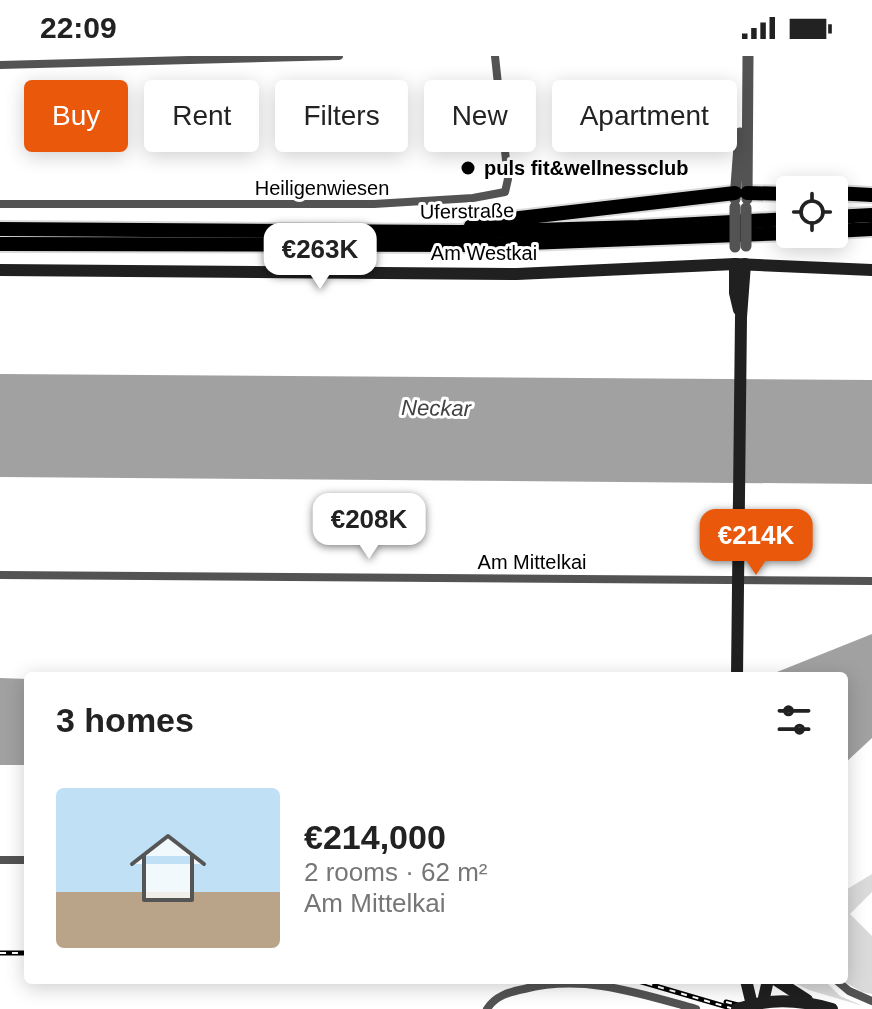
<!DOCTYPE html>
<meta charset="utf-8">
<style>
:root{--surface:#fff;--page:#f2f2f2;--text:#222;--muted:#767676;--line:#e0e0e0;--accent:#ea580c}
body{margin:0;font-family:Arial,sans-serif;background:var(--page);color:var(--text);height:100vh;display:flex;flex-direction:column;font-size:30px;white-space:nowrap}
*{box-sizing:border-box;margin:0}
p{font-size:26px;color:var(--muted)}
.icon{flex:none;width:44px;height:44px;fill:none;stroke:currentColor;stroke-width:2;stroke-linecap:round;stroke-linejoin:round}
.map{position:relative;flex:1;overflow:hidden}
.sheet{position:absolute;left:24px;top:616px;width:824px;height:312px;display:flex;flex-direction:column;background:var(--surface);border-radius:8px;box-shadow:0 4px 20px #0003}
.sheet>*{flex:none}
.guide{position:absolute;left:24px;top:24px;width:824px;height:72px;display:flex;gap:16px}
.tools{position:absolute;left:776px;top:120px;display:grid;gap:16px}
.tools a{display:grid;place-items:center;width:72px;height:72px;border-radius:8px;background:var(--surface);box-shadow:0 4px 20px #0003;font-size:40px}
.price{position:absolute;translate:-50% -68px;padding:0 18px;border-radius:16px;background:#fff;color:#222;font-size:26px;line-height:52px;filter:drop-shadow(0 2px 4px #0008)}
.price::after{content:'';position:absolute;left:50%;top:48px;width:24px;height:18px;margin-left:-12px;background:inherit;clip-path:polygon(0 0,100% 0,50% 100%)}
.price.active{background:var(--accent);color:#fff}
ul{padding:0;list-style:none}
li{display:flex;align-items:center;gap:24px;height:200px;padding:0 32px}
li+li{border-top:2px solid var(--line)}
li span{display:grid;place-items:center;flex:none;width:224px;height:160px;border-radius:8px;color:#555}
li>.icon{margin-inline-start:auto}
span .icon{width:96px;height:96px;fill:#fffc;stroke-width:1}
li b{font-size:34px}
h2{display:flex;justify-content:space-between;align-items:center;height:96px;padding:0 32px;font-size:34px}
.tag{padding:0 28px;border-radius:8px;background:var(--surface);box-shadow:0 4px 20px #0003;font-size:28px;line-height:72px}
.tag.active{background:var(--accent);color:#fff}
.status{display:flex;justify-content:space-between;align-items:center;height:56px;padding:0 40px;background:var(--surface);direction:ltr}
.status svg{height:22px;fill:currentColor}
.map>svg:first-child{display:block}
.green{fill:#dadada}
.water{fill:#a1a1a1}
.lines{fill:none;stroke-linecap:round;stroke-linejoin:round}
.trunk-casing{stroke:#dbdbdb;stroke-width:18}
.minor{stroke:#535353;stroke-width:8}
.tertiary{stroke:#535353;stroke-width:11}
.secondary{stroke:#202020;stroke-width:12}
.trunk{stroke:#000;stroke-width:14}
.rail-casing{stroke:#000;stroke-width:5}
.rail{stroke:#fff;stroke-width:2;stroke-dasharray:6;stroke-linecap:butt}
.tertiary-bridge{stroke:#535353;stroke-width:11}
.secondary-bridge{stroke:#202020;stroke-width:12}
.poi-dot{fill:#000;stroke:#fff;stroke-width:3}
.labels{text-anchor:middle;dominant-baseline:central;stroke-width:6;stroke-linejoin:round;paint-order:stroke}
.poi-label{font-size:20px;font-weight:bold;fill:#000;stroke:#fff;text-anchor:start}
.street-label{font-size:20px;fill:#000;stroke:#fff}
.water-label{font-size:22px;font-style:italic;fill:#424242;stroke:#fff}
</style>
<div class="status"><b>22:09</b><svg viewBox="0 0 49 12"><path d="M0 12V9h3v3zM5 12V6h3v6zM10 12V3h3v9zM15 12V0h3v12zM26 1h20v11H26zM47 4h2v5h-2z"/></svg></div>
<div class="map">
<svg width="872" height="953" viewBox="0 0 872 953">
<rect width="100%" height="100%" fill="#fff"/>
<g class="green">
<polygon points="872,818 872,836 850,858 872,880 872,938 862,936 841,924 844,924 844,835"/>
<polygon points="788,924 824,924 840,940 863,950 809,934"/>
</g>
<g class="water">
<polygon points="0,318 872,324 872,428 0,421"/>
<polygon points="872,578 872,682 844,708 844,620 767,620"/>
<polygon points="0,622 28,623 28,709 0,709"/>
</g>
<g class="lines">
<defs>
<g id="trunk">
<polyline points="747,137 790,138"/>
<polyline points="834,137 872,139"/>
<polyline points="834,161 872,159"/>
<polyline points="471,170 477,167 735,137"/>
<polyline points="0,173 460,176 639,171 790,163"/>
<polyline points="834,175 872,173"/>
<polyline points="0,188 477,189 790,177"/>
</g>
</defs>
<use href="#trunk" class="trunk-casing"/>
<g class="minor">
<polyline points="0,9 339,0"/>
<polyline points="0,148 374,148 473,142 505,136 508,123 495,0"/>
<polyline points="0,519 872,525"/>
<polyline points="0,804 28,804"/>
<polyline points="836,924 849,935 872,945"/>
<path d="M487,953C495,940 509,936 524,933C584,918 638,937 696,953"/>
</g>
<g class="tertiary">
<polyline points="735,143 740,77"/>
<polyline points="747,143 748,0"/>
</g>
<g class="secondary">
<polyline points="735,208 735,237 739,254"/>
<polyline points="0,214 517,218 735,208 872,214"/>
<polyline points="737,620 741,261 745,208"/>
<path d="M746,924L752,949C779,942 805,945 832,953"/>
<polyline points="776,924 807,944"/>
<polyline points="763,946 768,924"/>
</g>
<use href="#trunk" class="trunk"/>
<defs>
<g id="rail">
<polyline points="0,897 28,897"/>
<polyline points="635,924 734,953"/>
<polyline points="726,946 754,953"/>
</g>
</defs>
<use href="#rail" class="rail-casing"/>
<use href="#rail" class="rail"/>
<g class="tertiary-bridge">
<polyline points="735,151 735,191"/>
<polyline points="746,190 746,152"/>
</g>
<polyline class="secondary-bridge" points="737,953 752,949"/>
</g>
<circle class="poi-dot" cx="468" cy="112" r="8"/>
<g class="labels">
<g class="poi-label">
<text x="484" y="112">puls fit&amp;wellnessclub</text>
</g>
<g class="street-label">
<text x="322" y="132">Heiligenwiesen</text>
<text transform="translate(467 155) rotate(-1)">Uferstraße</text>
<text x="484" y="197">Am Westkai</text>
<text x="532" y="506">Am Mittelkai</text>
</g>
<g class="water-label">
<text transform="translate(436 352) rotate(1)">Neckar</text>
</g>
</g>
</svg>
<div class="tools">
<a><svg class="icon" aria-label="locate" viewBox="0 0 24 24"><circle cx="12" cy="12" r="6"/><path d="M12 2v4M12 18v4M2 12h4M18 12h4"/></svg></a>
</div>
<b class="price" style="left:320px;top:235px">€263K</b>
<b class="price" style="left:369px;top:505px">€208K</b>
<b class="price active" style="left:756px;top:521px">€214K</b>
<div class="guide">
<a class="tag active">Buy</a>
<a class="tag">Rent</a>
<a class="tag">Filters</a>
<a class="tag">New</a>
<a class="tag">Apartment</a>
</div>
<section class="sheet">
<h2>3 homes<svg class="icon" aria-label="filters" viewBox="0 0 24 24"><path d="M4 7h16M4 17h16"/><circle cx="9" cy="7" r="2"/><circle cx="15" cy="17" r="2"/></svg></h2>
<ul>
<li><span style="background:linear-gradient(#bfe0f5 65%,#b9a48a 0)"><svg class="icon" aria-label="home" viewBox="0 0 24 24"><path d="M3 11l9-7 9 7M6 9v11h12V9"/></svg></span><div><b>€214,000</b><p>2 rooms · 62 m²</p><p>Am Mittelkai</p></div></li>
</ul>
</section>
</div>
